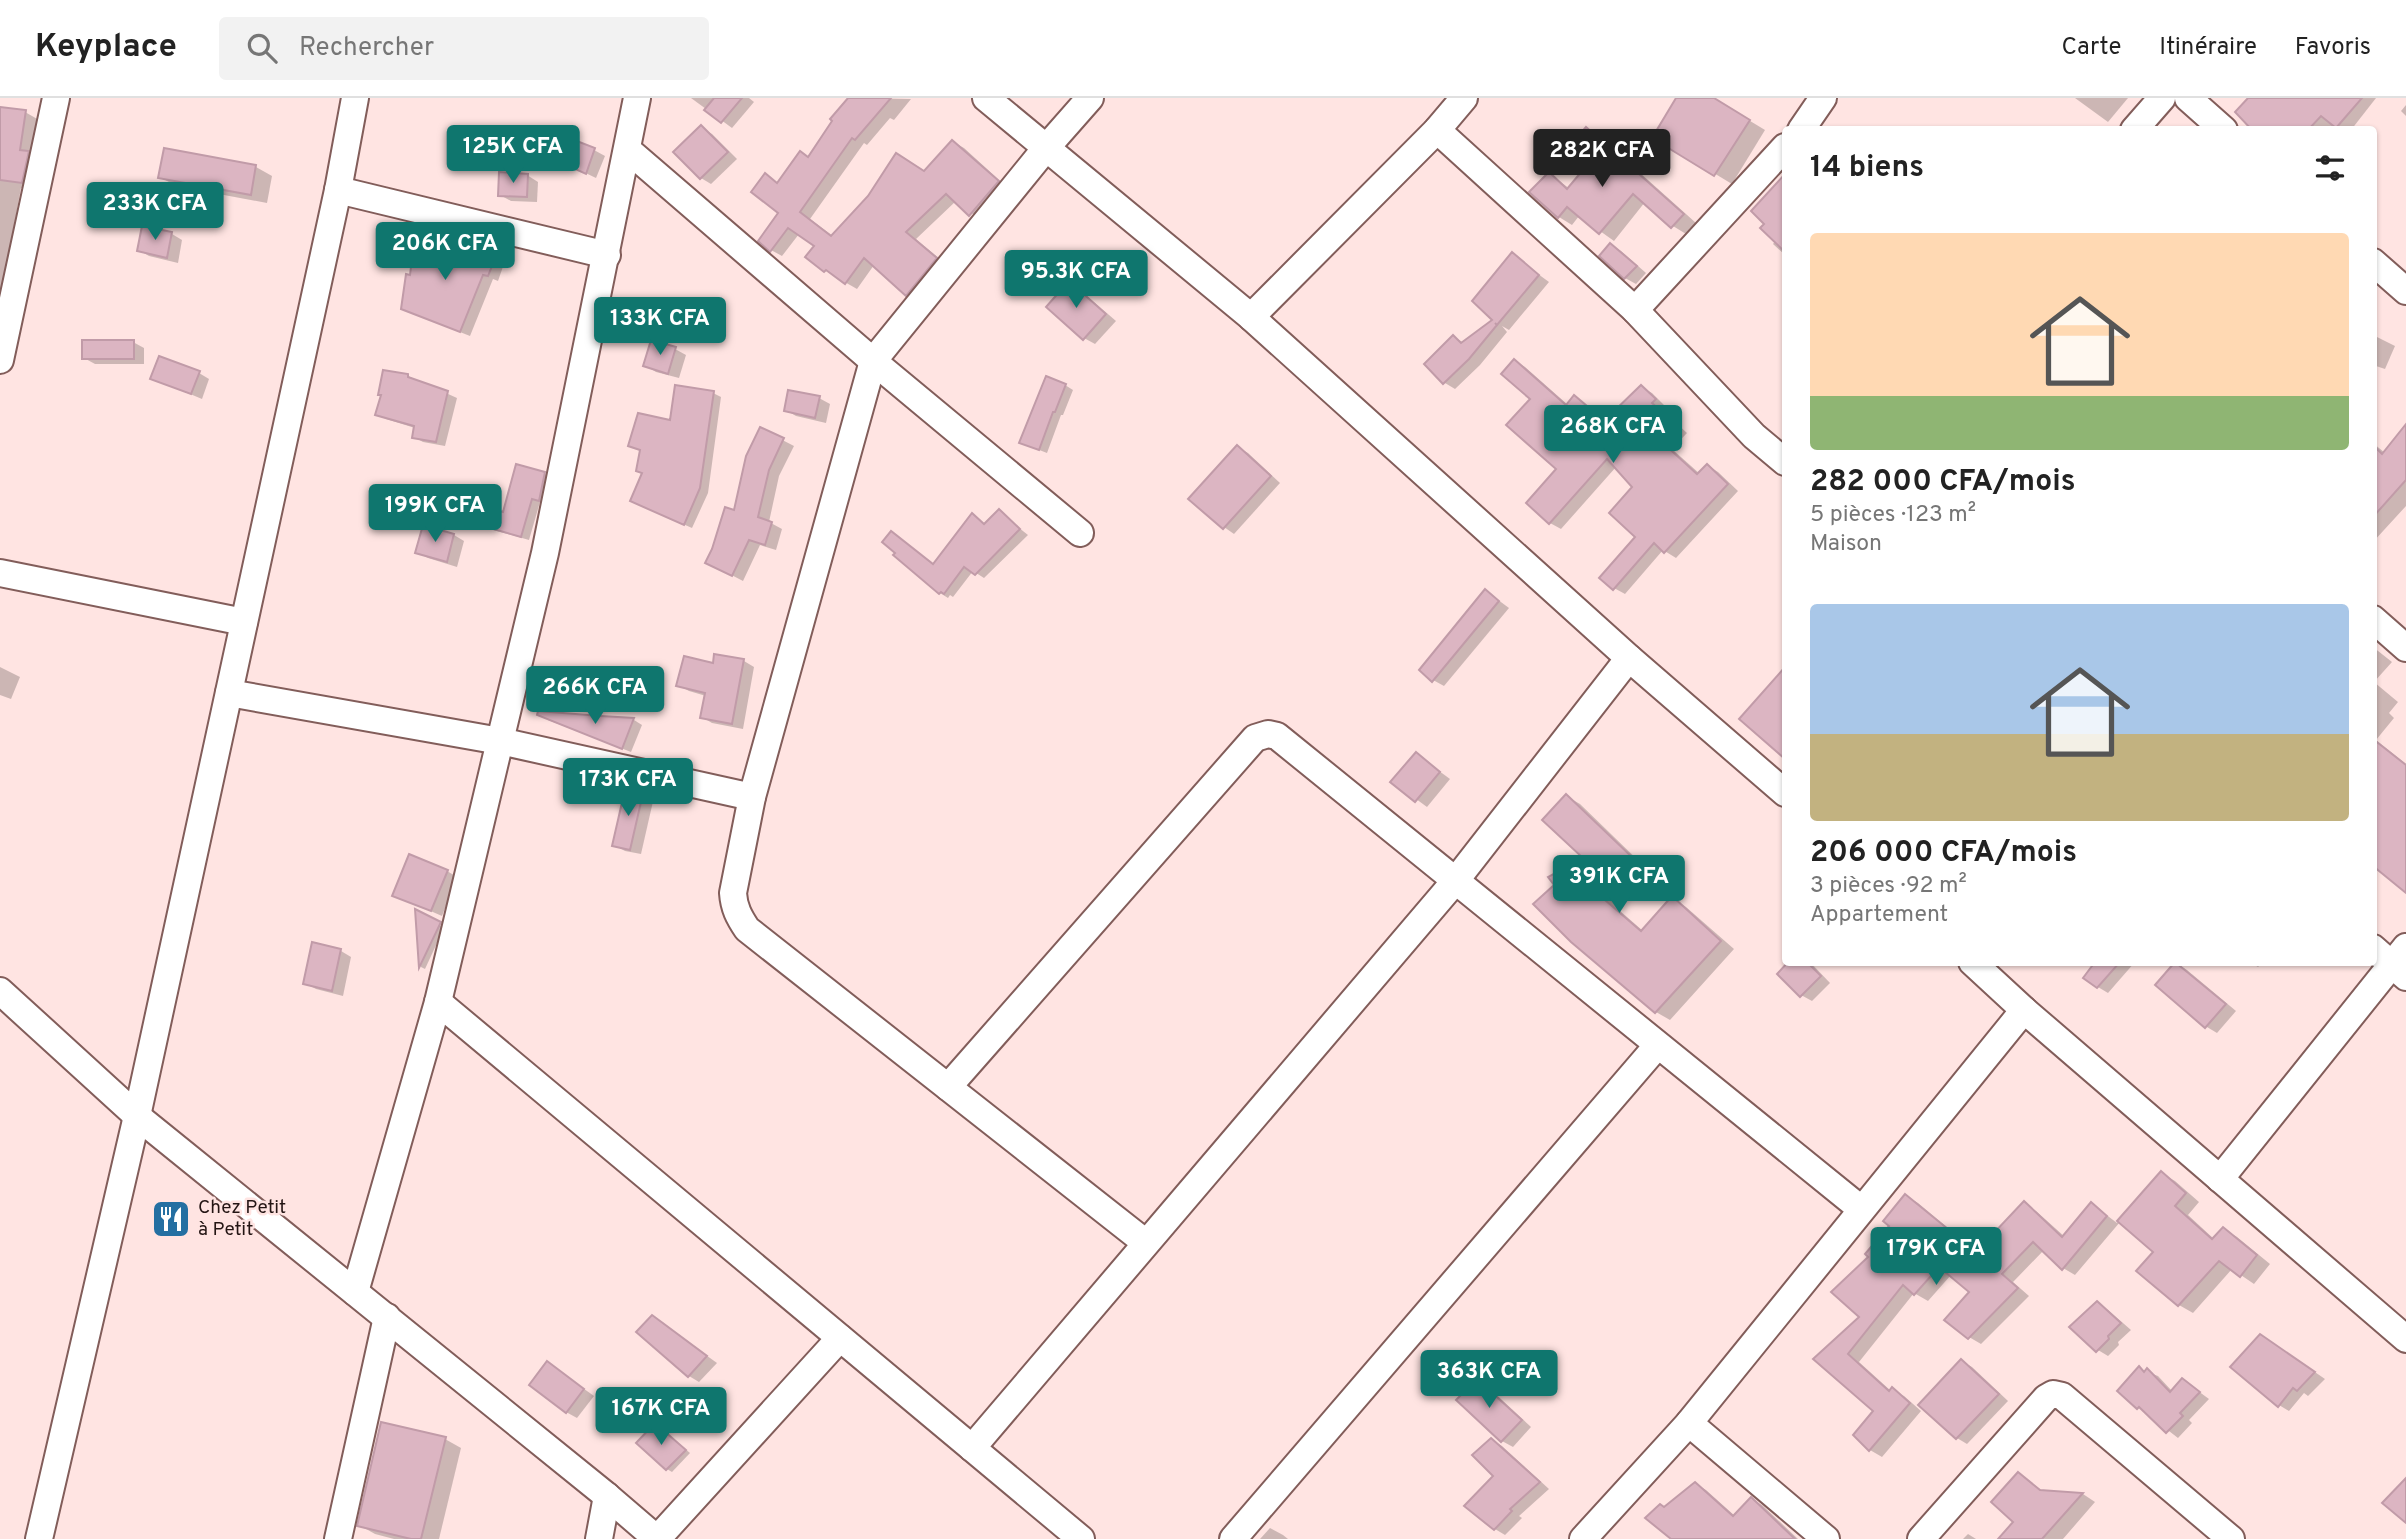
<!DOCTYPE html>
<html lang="fr">
<meta charset="utf-8">
<style>
:root{--surface:#fff;--page:#f2f2f2;--text:#222;--muted:#767676;--line:#e0e0e0;--accent:#0f766e}
body{margin:0;font-family:Overpass,sans-serif;background:var(--page);color:var(--text);height:100vh;display:flex;flex-direction:column;font-size:26px;white-space:nowrap}
*{box-sizing:border-box;margin:0}
p{font-size:23px;color:var(--muted)}
.icon{flex:none;width:38px;height:38px;fill:none;stroke:currentColor;stroke-width:2;stroke-linecap:round;stroke-linejoin:round}
.map{position:relative;flex:1;overflow:hidden}
.side{position:absolute;left:1782px;top:28px;width:595px;height:840px;display:flex;flex-direction:column;background:var(--surface);border-radius:7px;box-shadow:0 2px 5px #0004}
.side>*{flex:none}
.price{position:absolute;translate:-50% -60px;padding:0 16px;border-radius:7px;background:var(--accent);color:#fff;font-size:23px;line-height:46px;filter:drop-shadow(0 2px 4px #0008)}
.price::after{content:'';position:absolute;left:50%;top:42px;width:21px;height:16px;margin-left:-10px;background:inherit;clip-path:polygon(0 0,100% 0,50% 100%)}
.price.active{background:#222;color:#fff}
ul{padding:0;list-style:none}
li{display:grid;align-content:center;gap:14px;height:371px;padding:0 28px}
li span{display:grid;place-items:center;height:217px;border-radius:7px;color:#555}
li>.icon{margin-inline-start:auto}
span .icon{width:126px;height:126px;fill:#fffc;stroke-width:1}
li b{font-size:30px}
h2{display:flex;justify-content:space-between;align-items:center;height:84px;padding:0 28px;font-size:30px}
header{display:flex;align-items:center;gap:42px;box-sizing:border-box;height:98px;padding:0 35px;background:var(--surface);border-bottom:2px solid var(--line)}
header strong{font-size:33px}
nav{display:flex;gap:38px;margin-inline-start:auto;font-size:24px}
.search{width:490px;height:63px;background:var(--page);display:flex;align-items:center;gap:18px;box-sizing:border-box;padding:0 24px;border-radius:7px;color:var(--muted);font-size:26px}
.map>svg:first-child{display:block}
.shadow{fill:#0003}
.building{fill:#dcb5c2;stroke:#c19ba8;stroke-width:2}
.lines{fill:none;stroke-linecap:round;stroke-linejoin:round}
.minor-casing{stroke:#825d5a;stroke-width:30}
.minor{stroke:#fff;stroke-width:26}
.labels{text-anchor:middle;dominant-baseline:central;stroke-width:5;stroke-linejoin:round;paint-order:stroke}
.poi-label{font-size:19px;fill:#241514;stroke:#ffe4e2;text-anchor:start}
</style>
<header>
<strong>Keyplace</strong>
<div class="search"><svg class="icon" aria-label="search" viewBox="0 0 24 24"><circle cx="10" cy="10" r="6"/><path d="M15 15l6 6"/></svg>Rechercher</div>
<nav><a>Carte</a><a>Itinéraire</a><a>Favoris</a></nav>
</header>
<div class="map">
<svg width="2406" height="1441" viewBox="0 0 2406 1441">
<rect width="100%" height="100%" fill="#ffe4e2"/>
<g class="shadow">
<polygon points="691,0 749,0 754,4 732,30"/>
<polygon points="851,0 911,1 894,22 890,20 867,47 864,45 810,121 833,138 924,74 953,44 964,50 1009,91 982,123 956,103 916,141 947,167 918,203 907,196 874,167 857,191 836,179 825,172 816,147 799,136 782,158 771,152 780,115 765,78 778,86 809,61"/>
<polygon points="1679,0 1712,0 1765,32 1732,86 1654,39"/>
<polygon points="2075,0 2128,0 2108,24"/>
<polygon points="2250,0 2376,0 2351,32 2259,32"/>
<polygon points="2406,7 2406,18 2401,13"/>
<polygon points="0,11 25,14 39,22 36,92 21,90 9,155 11,156 0,203"/>
<polygon points="701,30 712,36 737,61 711,86 701,80"/>
<polygon points="1587,32 1600,39 1696,125 1686,136 1673,128 1645,104 1614,143 1579,118 1572,127 1559,119 1550,76 1570,91 1595,60"/>
<polygon points="165,52 256,69 272,78 267,105 176,88 160,79"/>
<polygon points="594,52 605,58 596,80 573,69"/>
<polygon points="527,77 538,84 537,104 511,103 500,97"/>
<polygon points="1785,79 1785,157 1773,146 1776,142"/>
<polygon points="102,90 133,97 143,103 139,124 108,118 97,112"/>
<polygon points="143,130 172,136 182,142 178,165 149,158 139,152"/>
<polygon points="1611,147 1621,153 1646,175 1636,186 1625,180 1601,158"/>
<polygon points="497,154 506,160 498,183 493,181 470,238 412,215"/>
<polygon points="1512,157 1549,184 1509,232 1502,228 1507,234 1480,267 1455,291 1445,285 1426,266 1454,239 1464,245 1495,222"/>
<polygon points="1069,186 1080,192 1116,223 1095,246 1084,240"/>
<polygon points="2373,237 2395,248 2385,271 2373,267"/>
<polygon points="133,244 144,250 144,266 95,266 84,260"/>
<polygon points="675,251 686,257 679,280 656,274 645,267"/>
<polygon points="1515,263 1525,269 1568,307 1575,299 1601,319 1604,317 1610,320 1641,289 1652,295 1665,308 1662,312 1687,335 1672,351 1700,376 1708,368 1718,374 1738,393 1676,460 1663,452 1625,496 1614,490 1638,439 1634,389 1616,369 1561,431 1550,425 1529,405 1558,371 1532,301"/>
<polygon points="199,275 209,281 202,301 152,280"/>
<polygon points="408,278 457,300 445,348 423,344 414,339 415,330 386,321 377,316"/>
<polygon points="1065,287 1073,292 1063,317 1061,317 1047,355 1029,348"/>
<polygon points="713,295 721,299 708,395 692,430 640,407 644,376 642,353 630,348 671,324"/>
<polygon points="819,300 830,306 826,325 796,318 786,312"/>
<polygon points="2406,328 2406,408 2373,444 2373,345 2385,355"/>
<polygon points="761,331 794,348 779,378 769,424 782,431 776,452 760,447 743,483 718,470"/>
<polygon points="1237,349 1248,355 1280,385 1234,436 1224,429"/>
<polygon points="545,376 552,381 547,406 540,404 529,442 465,424 457,420 504,416"/>
<polygon points="999,414 1028,437 984,480 973,473 953,499 950,497 948,500 940,495 934,467 973,417 986,427"/>
<polygon points="454,437 464,443 457,469 428,460 417,454"/>
<polygon points="1486,493 1509,510 1444,588 1433,582"/>
<polygon points="2373,549 2392,564 2374,584 2398,604 2389,615 2394,620 2376,642 2406,666 2406,793 2373,766"/>
<polygon points="716,558 744,563 754,569 743,631 712,625 702,619 706,598 689,593 678,587 714,567"/>
<polygon points="0,569 20,579 11,601 0,597"/>
<polygon points="539,615 634,622 642,627 631,654 548,622"/>
<polygon points="1416,656 1450,681 1427,709 1393,684"/>
<polygon points="643,693 654,699 641,756 625,753 614,747"/>
<polygon points="1566,698 1580,706 1646,770 1622,796 1628,802 1619,812 1643,833 1673,801 1686,809 1734,851 1670,922 1656,914 1572,843 1586,760"/>
<polygon points="447,773 457,779 442,818 394,797"/>
<polygon points="417,814 444,830 425,871 421,869"/>
<polygon points="313,847 341,853 351,859 343,898 316,891 305,885"/>
<polygon points="1791,864 1810,864 1830,885 1812,903 1801,897"/>
<polygon points="2097,864 2135,864 2108,895 2098,889"/>
<polygon points="2250,864 2263,864 2258,869"/>
<polygon points="2176,865 2187,872 2236,913 2217,935 2207,929 2158,887"/>
<polygon points="2161,1075 2175,1083 2199,1104 2188,1117 2214,1141 2223,1131 2237,1139 2270,1166 2254,1186 2232,1171 2193,1215 2179,1207 2156,1154 2120,1124 2075,1177 2063,1170 2044,1152 2013,1184 2029,1198 1981,1246 1969,1239 1971,1193 1951,1177 1928,1203 1914,1195 1859,1264 1891,1293 1904,1298 1921,1313 1882,1359 1870,1352 1855,1336 1875,1312 1815,1261 1861,1219 1871,1159 1892,1128 1906,1098 1918,1105 1978,1155 2024,1106 2036,1113 2065,1139 2092,1106 2117,1125"/>
<polygon points="2097,1206 2108,1212 2131,1232 2118,1244 2119,1247 2108,1258 2098,1252"/>
<polygon points="653,1219 717,1265 699,1284 689,1278"/>
<polygon points="2271,1244 2325,1281 2308,1298 2304,1295 2289,1313 2279,1307"/>
<polygon points="1961,1263 1972,1269 2008,1303 1967,1346 1957,1340"/>
<polygon points="548,1265 594,1298 577,1320 566,1314"/>
<polygon points="2139,1271 2158,1278 2172,1293 2183,1282 2209,1301 2189,1322 2192,1325 2178,1340 2138,1309"/>
<polygon points="1477,1283 1488,1289 1531,1329 1513,1349 1502,1343"/>
<polygon points="660,1330 690,1355 672,1374 667,1371"/>
<polygon points="445,1341 461,1350 439,1441 394,1441 375,1436 359,1427"/>
<polygon points="1492,1342 1502,1348 1549,1391 1519,1418 1522,1420 1505,1437 1495,1431 1496,1378"/>
<polygon points="2018,1376 2044,1394 2083,1396 2095,1404 2063,1441 2001,1441 2015,1423"/>
<polygon points="1695,1386 1706,1392 1735,1418 1751,1401 1762,1407 1798,1441 1674,1441 1665,1410"/>
<polygon points="1270,1430 1283,1437 1288,1441 1260,1441"/>
<polygon points="1968,1436 1976,1441 1963,1441"/>
</g>
<g class="building">
<polygon points="714,0 742,0 721,25 704,12"/>
<polygon points="848,0 891,0 855,42 852,40 800,114 831,138 868,98 896,55 924,73 952,42 999,83 969,118 946,96 906,134 937,160 906,198 864,160 845,186 826,172 824,174 805,159 814,148 788,130 770,154 758,143 778,115 751,94 765,75 777,85 800,53 808,59 832,23 830,21"/>
<polygon points="1676,0 1714,0 1750,22 1714,78 1652,40"/>
<polygon points="2248,0 2362,0 2336,30 2321,18 2308,32 2252,32 2235,14"/>
<polygon points="0,9 26,12 20,52 29,53 22,85 0,82"/>
<polygon points="701,27 728,54 700,81 673,54"/>
<polygon points="1586,29 1684,116 1671,130 1633,96 1599,136 1567,109 1558,120 1529,94 1549,74 1567,91 1593,60 1574,43"/>
<polygon points="569,40 595,50 586,76 560,64"/>
<polygon points="164,50 256,67 251,97 158,80"/>
<polygon points="499,74 528,76 527,99 498,98"/>
<polygon points="1785,76 1785,154 1760,130 1764,126 1751,113"/>
<polygon points="100,88 133,95 128,119 95,113"/>
<polygon points="142,128 172,134 167,160 137,153"/>
<polygon points="414,144 498,153 488,178 483,177 460,234 401,211 406,176 410,177"/>
<polygon points="1610,145 1637,168 1624,181 1599,158"/>
<polygon points="1512,154 1539,177 1497,227 1495,225 1497,227 1469,261 1443,286 1424,266 1453,237 1461,245 1492,222 1472,203"/>
<polygon points="1069,183 1106,216 1083,242 1046,209"/>
<rect x="82" y="242" width="52" height="19"/>
<polygon points="651,242 676,249 668,276 643,268"/>
<polygon points="159,258 200,273 191,296 150,281"/>
<polygon points="1514,261 1566,307 1574,297 1600,319 1604,314 1608,319 1641,287 1656,301 1652,305 1678,328 1663,345 1697,376 1707,366 1728,386 1664,455 1654,445 1613,492 1599,480 1635,439 1609,415 1632,389 1607,361 1549,426 1526,405 1556,371 1506,327 1530,301 1501,276"/>
<polygon points="383,272 408,276 408,279 448,293 436,344 412,340 414,328 375,317 381,297 378,297"/>
<polygon points="1046,278 1066,286 1055,314 1053,314 1039,352 1019,345"/>
<polygon points="675,287 714,293 700,390 684,427 630,403 642,375 636,373 640,352 628,348 638,315 670,322"/>
<polygon points="788,292 820,298 815,320 784,313"/>
<polygon points="2406,326 2406,382 2373,419 2373,347 2382,356"/>
<polygon points="760,329 784,340 769,372 758,419 772,424 765,447 749,442 732,478 705,465 712,451 725,409 734,412 746,358"/>
<polygon points="1237,347 1271,378 1223,431 1188,401"/>
<polygon points="516,366 545,374 539,403 532,401 521,439 455,420 460,403 503,414"/>
<polygon points="999,411 1020,431 975,477 964,469 944,496 941,494 939,496 893,457 895,455 882,444 891,433 933,466 972,415 984,426"/>
<polygon points="423,427 454,436 447,464 415,455"/>
<polygon points="1485,491 1499,503 1432,584 1419,572"/>
<polygon points="714,556 744,561 732,626 700,620 705,595 676,588 684,558 713,565"/>
<polygon points="1785,569 1785,661 1739,621"/>
<polygon points="538,613 600,618 634,620 622,651 537,617"/>
<polygon points="2373,641 2406,667 2406,795 2373,768"/>
<polygon points="1416,654 1440,674 1415,704 1390,684"/>
<polygon points="626,687 644,691 630,752 612,748"/>
<polygon points="1566,696 1634,761 1609,787 1615,793 1606,803 1641,833 1672,798 1721,843 1655,915 1571,844 1533,806 1554,787 1548,779 1583,760 1542,722"/>
<polygon points="409,756 448,772 431,813 392,798"/>
<polygon points="415,811 441,824 419,870"/>
<polygon points="312,844 341,851 332,893 303,886"/>
<polygon points="1788,864 1807,864 1821,878 1800,899 1777,876"/>
<polygon points="2095,864 2120,864 2097,890 2083,880"/>
<polygon points="2175,864 2226,906 2205,930 2155,887"/>
<polygon points="2161,1073 2186,1095 2175,1108 2212,1141 2223,1129 2257,1157 2240,1179 2219,1163 2178,1208 2136,1173 2153,1154 2117,1123"/>
<polygon points="1905,1096 1976,1154 2024,1103 2062,1139 2091,1104 2107,1118 2062,1172 2033,1144 2002,1176 2018,1190 1968,1241 1944,1222 1969,1194 1939,1169 1914,1197 1903,1187 1848,1256 1889,1293 1892,1289 1910,1305 1869,1353 1853,1337 1873,1313 1813,1261 1859,1219 1831,1194 1868,1159 1865,1156 1889,1128 1883,1123"/>
<polygon points="2097,1203 2121,1225 2108,1238 2109,1241 2096,1254 2069,1229"/>
<polygon points="652,1217 707,1258 688,1279 636,1234"/>
<polygon points="2260,1236 2315,1274 2297,1293 2293,1290 2278,1309 2230,1269"/>
<polygon points="1961,1261 1999,1296 1956,1341 1918,1307"/>
<polygon points="547,1263 584,1291 566,1315 529,1287"/>
<polygon points="2139,1268 2144,1274 2147,1270 2170,1294 2182,1280 2200,1294 2180,1315 2183,1318 2166,1335 2139,1309 2137,1311 2117,1293"/>
<polygon points="1477,1281 1522,1322 1501,1344 1456,1302"/>
<polygon points="381,1324 446,1339 421,1441 411,1441 357,1428"/>
<polygon points="655,1325 686,1352 666,1372 636,1345"/>
<polygon points="1491,1340 1540,1384 1510,1411 1512,1413 1494,1432 1464,1408 1493,1378 1472,1357"/>
<polygon points="2018,1374 2040,1392 2083,1395 2042,1441 1998,1441 2013,1424 1991,1404"/>
<polygon points="2406,1380 2406,1425 2382,1405"/>
<polygon points="1695,1384 1733,1418 1751,1399 1795,1441 1671,1441 1645,1420 1660,1406 1664,1409"/>
</g>
<g class="lines">
<defs>
<g id="minor">
<polyline points="986,0 1251,219 1629,560 1785,695"/>
<path d="M1090,0L1046,50L873,263L752,699L733,795C734,810 739,819 747,831L1146,1145"/>
<polyline points="2188,0 2224,32"/>
<polyline points="1437,32 1635,212 1754,338 1785,364"/>
<polyline points="1801,32 1823,0"/>
<polyline points="2134,32 2162,0"/>
<polyline points="628,52 873,263 1080,435"/>
<polyline points="338,92 607,157"/>
<polyline points="2373,164 2406,193"/>
<polyline points="1635,212 1785,49"/>
<polyline points="1251,219 1437,32 1464,0"/>
<polyline points="0,262 56,0"/>
<polyline points="0,475 244,524"/>
<polyline points="2373,521 2406,550"/>
<polyline points="229,595 500,643 752,699"/>
<polyline points="2373,850 2406,879"/>
<polyline points="1972,864 2024,912 2406,1241"/>
<polyline points="0,893 137,1018 607,1398 657,1441"/>
<polyline points="438,904 1081,1441"/>
<polyline points="948,989 1255,640 1268,636 1277,638 1861,1111"/>
<polyline points="2220,1081 2406,849"/>
<polyline points="355,1194 438,904 500,643 545,455 637,0"/>
<polyline points="1689,1325 1826,1441"/>
<polyline points="972,1350 1456,782 1629,560"/>
<polyline points="39,1441 137,1018 338,92 355,0"/>
<polyline points="338,1441 387,1219"/>
<polyline points="599,1441 607,1398"/>
<polyline points="657,1441 840,1240"/>
<polyline points="1233,1441 1657,948"/>
<polyline points="1583,1441 1689,1325 2024,912"/>
<polyline points="1921,1441 2046,1300 2053,1296 2062,1298 2231,1441"/>
</g>
</defs>
<use href="#minor" class="minor-casing"/>
<use href="#minor" class="minor"/>
</g>
<defs>
<symbol id="restaurant-square" viewBox="-11 -11 22 22"><rect x="-9" y="-9" width="18" height="18" rx="4" fill="#246fa2" stroke="#ffe4e2"/><path d="M-5-6h1v4h1v-4h1v4h1v-4h1v5L-1.5 .5V6h-2V.5L-5-1ZM5-6V6H3V1.5H1.5Q1.5-4 5-6Z" fill="#fff"/></symbol>
</defs>
<g fill-rule="evenodd">
<use href="#restaurant-square" x="149" y="1099" width="44" height="44"/>
</g>
<g class="labels">
<g class="poi-label">
<text x="198" y="1110">Chez Petit<tspan x="198" dy="22">à Petit</tspan></text>
</g>
</g>
</svg>
<b class="price" style="left:513px;top:87px">125K CFA</b>
<b class="price active" style="left:1602px;top:91px">282K CFA</b>
<b class="price" style="left:155px;top:144px">233K CFA</b>
<b class="price" style="left:445px;top:184px">206K CFA</b>
<b class="price" style="left:1076px;top:212px">95.3K CFA</b>
<b class="price" style="left:660px;top:259px">133K CFA</b>
<b class="price" style="left:1613px;top:367px">268K CFA</b>
<b class="price" style="left:435px;top:446px">199K CFA</b>
<b class="price" style="left:595px;top:628px">266K CFA</b>
<b class="price" style="left:628px;top:720px">173K CFA</b>
<b class="price" style="left:1619px;top:817px">391K CFA</b>
<b class="price" style="left:1936px;top:1189px">179K CFA</b>
<b class="price" style="left:1489px;top:1312px">363K CFA</b>
<b class="price" style="left:661px;top:1349px">167K CFA</b>
<section class="side">
<h2>14 biens<svg class="icon" aria-label="filters" viewBox="0 0 24 24"><path d="M4 7h16M4 17h16"/><circle cx="9" cy="7" r="2"/><circle cx="15" cy="17" r="2"/></svg></h2>
<ul>
<li><span style="background:linear-gradient(#ffd9b3 75%,#8fb573 0)"><svg class="icon" aria-label="home" viewBox="0 0 24 24"><path d="M3 11l9-7 9 7M6 9v11h12V9"/></svg></span><div><b>282 000 CFA/mois</b><p>5 pièces · 123 m²</p><p>Maison</p></div></li>
<li><span style="background:linear-gradient(#a9c7e8 60%,#c2b280 0)"><svg class="icon" aria-label="home" viewBox="0 0 24 24"><path d="M3 11l9-7 9 7M6 9v11h12V9"/></svg></span><div><b>206 000 CFA/mois</b><p>3 pièces · 92 m²</p><p>Appartement</p></div></li>
</ul>
</section>
</div>
